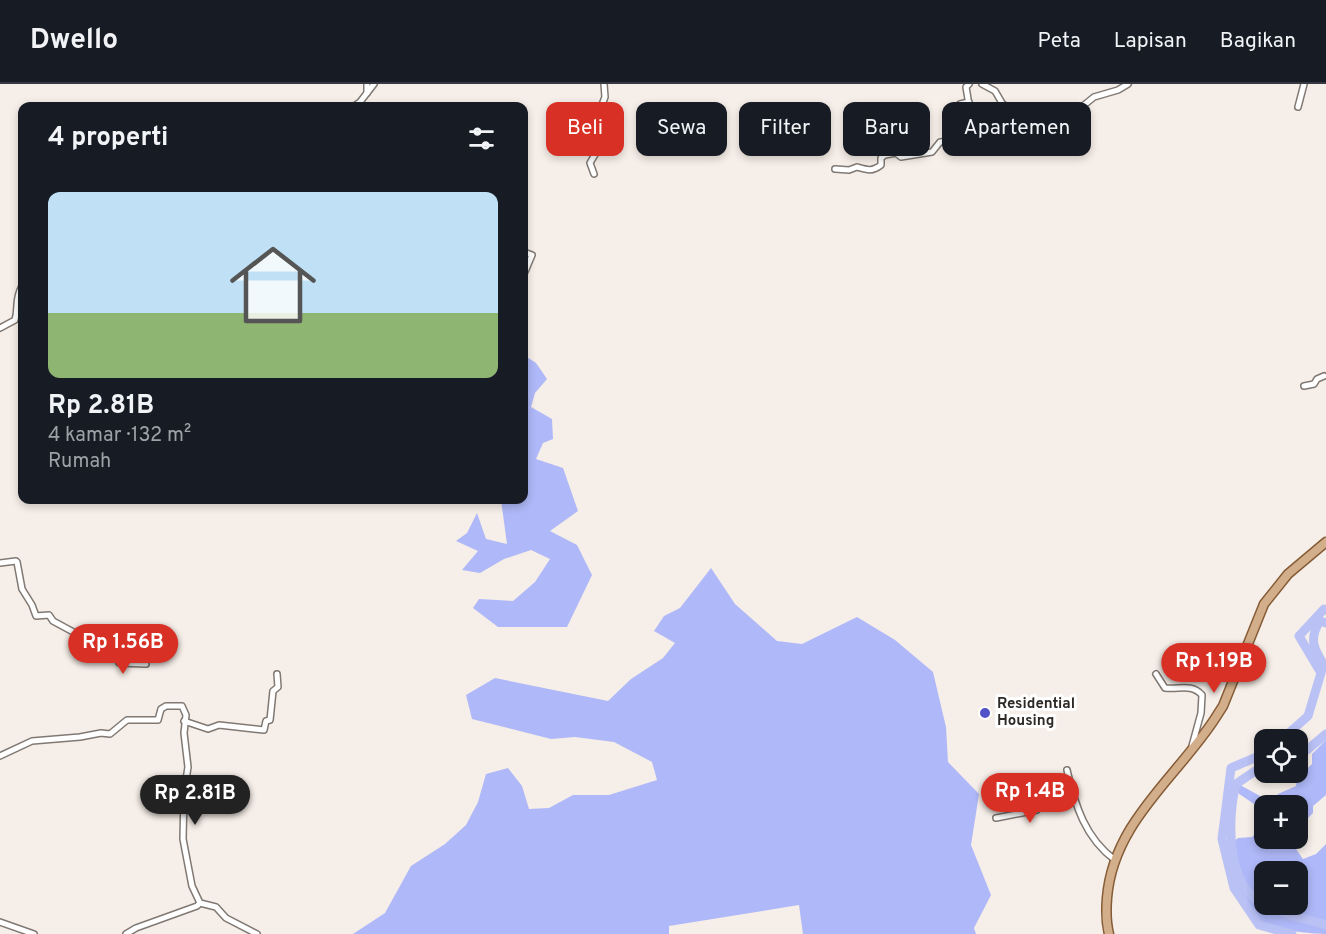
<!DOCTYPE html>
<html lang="id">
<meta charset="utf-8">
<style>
:root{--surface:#171b24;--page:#20242c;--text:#f1f3f6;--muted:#9ea1a6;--line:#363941;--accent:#d93025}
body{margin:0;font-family:Overpass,sans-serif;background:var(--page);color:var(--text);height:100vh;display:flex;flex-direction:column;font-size:22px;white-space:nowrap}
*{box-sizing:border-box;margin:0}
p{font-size:20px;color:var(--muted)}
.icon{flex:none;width:33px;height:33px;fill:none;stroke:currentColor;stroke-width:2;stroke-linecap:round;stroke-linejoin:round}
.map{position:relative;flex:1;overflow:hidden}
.panel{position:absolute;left:18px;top:18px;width:510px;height:402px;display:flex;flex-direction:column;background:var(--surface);border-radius:12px;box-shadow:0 3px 9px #0003}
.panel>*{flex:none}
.guide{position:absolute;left:546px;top:18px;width:570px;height:54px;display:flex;gap:12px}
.controls{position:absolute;left:1254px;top:645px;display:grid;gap:12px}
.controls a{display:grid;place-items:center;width:54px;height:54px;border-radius:12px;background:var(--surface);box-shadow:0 3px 9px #0003;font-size:30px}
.price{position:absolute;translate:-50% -51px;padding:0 14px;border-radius:21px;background:var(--accent);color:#fff;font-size:20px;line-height:39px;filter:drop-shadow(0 2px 3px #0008)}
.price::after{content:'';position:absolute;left:50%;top:36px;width:18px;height:14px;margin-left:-9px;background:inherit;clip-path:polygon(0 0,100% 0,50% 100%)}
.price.active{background:#222;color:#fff}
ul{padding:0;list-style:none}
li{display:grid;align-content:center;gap:12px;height:318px;padding:0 30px}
li span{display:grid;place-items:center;height:186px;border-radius:12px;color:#555}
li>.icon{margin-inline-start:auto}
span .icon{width:108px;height:108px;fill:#fffc;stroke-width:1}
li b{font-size:26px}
h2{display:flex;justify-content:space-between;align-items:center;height:72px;padding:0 30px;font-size:26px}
.chip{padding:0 21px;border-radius:12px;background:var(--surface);box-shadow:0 3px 9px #0003;font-size:21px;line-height:54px}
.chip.active{background:var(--accent);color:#fff}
header{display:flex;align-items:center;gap:36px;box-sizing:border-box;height:84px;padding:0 30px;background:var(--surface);border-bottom:2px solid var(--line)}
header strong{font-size:28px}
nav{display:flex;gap:33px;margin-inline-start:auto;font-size:21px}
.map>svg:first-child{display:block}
.forest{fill:#afb8f8;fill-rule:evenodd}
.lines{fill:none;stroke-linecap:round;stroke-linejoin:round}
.river{stroke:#b9c1f5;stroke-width:9}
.street-casing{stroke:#807973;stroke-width:8}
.primary-casing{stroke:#855c36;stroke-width:11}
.street{stroke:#fff;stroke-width:5}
.primary{stroke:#d3ae8b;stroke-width:8}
.poi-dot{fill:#5252c9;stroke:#fff;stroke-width:2}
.labels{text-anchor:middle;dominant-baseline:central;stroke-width:6;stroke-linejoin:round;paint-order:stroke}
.poi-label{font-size:15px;font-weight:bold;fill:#2c2926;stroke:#fff;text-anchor:start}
</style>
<header>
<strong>Dwello</strong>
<nav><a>Peta</a><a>Lapisan</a><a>Bagikan</a></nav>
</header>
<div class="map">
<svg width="1326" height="850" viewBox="0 0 1326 850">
<rect width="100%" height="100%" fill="#f6eee8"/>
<g class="forest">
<polygon points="524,271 536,279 547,295 535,309 531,323 552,335 553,355 543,359 536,375 563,384 578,427 550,447 577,461 592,491 567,543 498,543 473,524 479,515 513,517 535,498 550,475 531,466 504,475 480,489 462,486 478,467 456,457 467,449 477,429 486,455 507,460 501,416 524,416"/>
<polygon points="711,484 735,520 777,557 802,560 857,533 895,556 933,588 946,643 948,678 979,710 971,761 991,811 974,844 976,850 803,850 799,821 669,842 669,850 353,850 385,829 411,782 445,760 466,741 478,718 486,690 508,684 522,702 529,725 549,724 573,711 609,711 657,696 652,678 614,658 575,653 551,655 472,635 466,611 495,594 608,617 631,595 663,574 675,559 654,547 664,532 680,524"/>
<polygon points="1326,656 1326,711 1313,722 1313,729 1298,744 1298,722 1264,722 1264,727 1238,709 1240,701 1273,719 1278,710 1296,702 1297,694 1312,680 1312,670"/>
<path d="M1264,730V754L1292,755L1291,758L1303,775L1316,770L1326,760V850C1311,850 1269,846 1258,835C1238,815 1233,787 1229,761L1238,754L1252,753L1257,748L1254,738ZM1264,788H1298V820H1264Z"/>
</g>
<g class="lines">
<g class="river">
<path d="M1326,539L1320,537C1308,555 1314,566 1326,584"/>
<polyline points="1281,656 1308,632 1321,589 1299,552 1324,525 1326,526"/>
<polyline points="1298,669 1307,666 1326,650"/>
<polyline points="1264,670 1231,684 1222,755 1234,804 1259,841 1292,850"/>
<path d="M1264,681L1236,700C1227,734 1226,804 1264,820"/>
<polyline points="1265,820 1293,832 1326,841"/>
</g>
<defs>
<g id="street">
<polyline points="367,0 367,9"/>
<polyline points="982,0 995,7 1002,19 1013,29 1037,36 1054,35 1073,30 1094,13 1118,6 1128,0"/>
<polyline points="968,15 966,3 969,0"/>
<polyline points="354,22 360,18 374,0"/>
<polyline points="1298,23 1304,0"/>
<polyline points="958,54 960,20 969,18"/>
<path d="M835,85L849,86L857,83C867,86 872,88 881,81V74L885,71L896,69L901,73L932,68L940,58L953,57L958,54L972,60L983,58L989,48L1010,26"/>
<polyline points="594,90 590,79 600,62 602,50 598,31 605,13 604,0"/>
<polyline points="524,168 532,171 524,190"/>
<path d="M0,244L15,236C19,223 14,217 22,202"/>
<polyline points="1304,302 1314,300 1317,295 1324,292"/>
<polyline points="0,479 16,477 17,478 22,505 32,521 36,532 49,531 53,537 77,550 100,571 116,570 119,579 146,580"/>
<path d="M1156,590L1165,604C1179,606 1191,599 1202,611L1201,629L1192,662"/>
<polyline points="184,637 208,645 219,641 264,646 266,637 270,636 273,607 278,603 277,590"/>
<polyline points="0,672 32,657 80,653 101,649 110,650 127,636 158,636 161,625 166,622 182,622 186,631 184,649 188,683 184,709 183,755 192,802 200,819 216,823 226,834 257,850"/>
<path d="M1067,686C1075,721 1085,754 1115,776"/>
<polyline points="996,734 1037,726 1044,713 1072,706"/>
<polyline points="0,838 34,850"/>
<polyline points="126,850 136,844 197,822 200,819"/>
</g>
<path id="primary" d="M1109,850C1106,838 1106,826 1107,814C1113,739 1175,695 1214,636L1223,622L1264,520L1288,490L1326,458"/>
</defs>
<use href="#street" class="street-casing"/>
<use href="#primary" class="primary-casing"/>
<use href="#street" class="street"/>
<use href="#primary" class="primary"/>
</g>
<circle class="poi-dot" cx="985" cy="629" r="6"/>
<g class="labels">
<g class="poi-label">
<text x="997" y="620">Residential<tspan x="997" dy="17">Housing</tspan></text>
</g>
</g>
</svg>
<div class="controls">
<a><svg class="icon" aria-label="locate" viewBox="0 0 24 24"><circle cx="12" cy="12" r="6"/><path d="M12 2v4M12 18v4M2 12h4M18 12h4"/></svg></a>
<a>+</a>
<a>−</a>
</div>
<b class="price" style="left:123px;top:591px">Rp 1.56B</b>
<b class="price" style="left:1214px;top:610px">Rp 1.19B</b>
<b class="price" style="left:1030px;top:740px">Rp 1.4B</b>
<b class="price active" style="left:195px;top:742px">Rp 2.81B</b>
<div class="guide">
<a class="chip active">Beli</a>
<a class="chip">Sewa</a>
<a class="chip">Filter</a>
<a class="chip">Baru</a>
<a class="chip">Apartemen</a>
</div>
<section class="panel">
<h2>4 properti<svg class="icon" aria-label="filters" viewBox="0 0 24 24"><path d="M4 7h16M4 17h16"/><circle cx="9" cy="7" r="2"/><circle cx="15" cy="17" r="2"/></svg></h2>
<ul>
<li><span style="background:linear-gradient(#bfe0f5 65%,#8fb573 0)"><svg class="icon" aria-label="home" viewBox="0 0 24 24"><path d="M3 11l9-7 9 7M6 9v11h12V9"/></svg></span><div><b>Rp 2.81B</b><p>4 kamar · 132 m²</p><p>Rumah</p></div></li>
</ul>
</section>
</div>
